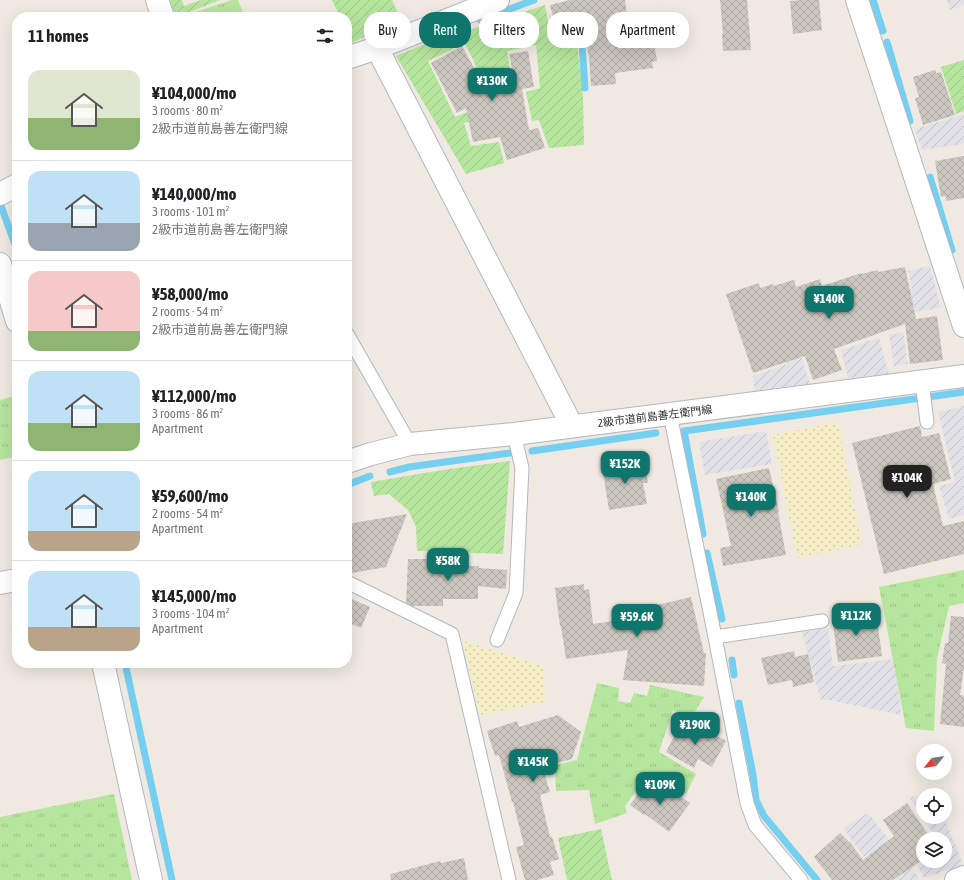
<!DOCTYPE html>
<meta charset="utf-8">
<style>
:root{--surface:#fff;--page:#f2f2f2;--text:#202124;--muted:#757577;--line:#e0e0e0;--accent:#0f766e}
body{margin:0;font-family:"Asap Condensed","Noto Sans JP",sans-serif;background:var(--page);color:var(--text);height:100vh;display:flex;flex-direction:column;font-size:15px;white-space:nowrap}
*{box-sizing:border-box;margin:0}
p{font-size:13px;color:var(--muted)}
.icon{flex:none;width:22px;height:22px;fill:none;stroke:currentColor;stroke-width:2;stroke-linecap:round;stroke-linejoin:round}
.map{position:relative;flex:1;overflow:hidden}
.details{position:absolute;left:12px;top:12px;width:340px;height:656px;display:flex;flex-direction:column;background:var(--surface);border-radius:16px;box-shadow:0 4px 16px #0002}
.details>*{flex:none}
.top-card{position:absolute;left:364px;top:12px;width:380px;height:36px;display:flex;gap:8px}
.needle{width:26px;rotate:240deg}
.buttons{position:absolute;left:916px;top:744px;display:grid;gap:8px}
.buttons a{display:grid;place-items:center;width:36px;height:36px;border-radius:50%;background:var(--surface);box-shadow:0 4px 16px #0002;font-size:20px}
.price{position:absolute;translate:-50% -34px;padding:0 9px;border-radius:8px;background:var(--accent);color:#fff;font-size:13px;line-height:26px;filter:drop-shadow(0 1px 2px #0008)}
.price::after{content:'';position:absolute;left:50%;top:24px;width:12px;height:9px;margin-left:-6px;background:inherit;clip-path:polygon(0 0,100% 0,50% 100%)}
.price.selected{background:#222;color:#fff}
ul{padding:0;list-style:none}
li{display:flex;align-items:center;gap:12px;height:100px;padding:0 16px}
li+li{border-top:1px solid var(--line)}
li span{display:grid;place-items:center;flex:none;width:112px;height:80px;border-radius:12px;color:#555}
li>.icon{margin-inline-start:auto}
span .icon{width:48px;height:48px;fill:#fffc;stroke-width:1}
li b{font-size:17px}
h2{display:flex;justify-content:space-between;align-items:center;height:48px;padding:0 16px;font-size:17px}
.pill{padding:0 14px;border-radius:16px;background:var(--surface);box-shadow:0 4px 16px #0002;font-size:14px;line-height:36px}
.pill.selected{background:var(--accent);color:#fff}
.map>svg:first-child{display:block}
.industrial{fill:url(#industrial-furrows)}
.grass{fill:url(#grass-tufts)}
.sand{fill:url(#sand-dots)}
.garden{fill:url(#garden-furrows)}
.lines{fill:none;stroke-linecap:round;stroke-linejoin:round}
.stream{stroke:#75cff0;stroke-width:7}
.building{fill:url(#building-cross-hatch)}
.lane-casing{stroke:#b4b7c1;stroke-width:15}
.street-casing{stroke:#b4b7c1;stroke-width:24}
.lane{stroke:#fff;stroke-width:13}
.street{stroke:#fff;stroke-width:22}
.labels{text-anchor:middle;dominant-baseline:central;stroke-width:3;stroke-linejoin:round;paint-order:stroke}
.street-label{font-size:11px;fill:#2e2e2e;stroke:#fff}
</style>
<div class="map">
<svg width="964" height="880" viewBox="0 0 964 880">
<defs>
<pattern id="industrial-furrows" width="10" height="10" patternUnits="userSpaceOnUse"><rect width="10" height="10" fill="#e3e1e8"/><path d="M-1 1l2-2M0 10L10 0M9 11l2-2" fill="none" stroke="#c3c1c7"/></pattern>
<pattern id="grass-tufts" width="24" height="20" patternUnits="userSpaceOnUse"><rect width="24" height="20" fill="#b6e59e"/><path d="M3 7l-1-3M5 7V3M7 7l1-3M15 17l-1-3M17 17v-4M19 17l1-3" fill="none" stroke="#9dc588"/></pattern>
<pattern id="sand-dots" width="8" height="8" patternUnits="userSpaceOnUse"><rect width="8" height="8" fill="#f3ecc5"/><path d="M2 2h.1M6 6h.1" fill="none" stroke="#d1cbaa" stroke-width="1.8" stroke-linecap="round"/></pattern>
<pattern id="garden-furrows" width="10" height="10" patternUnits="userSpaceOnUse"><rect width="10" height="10" fill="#b6e59e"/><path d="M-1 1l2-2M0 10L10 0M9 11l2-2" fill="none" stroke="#9dc588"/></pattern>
<pattern id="building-cross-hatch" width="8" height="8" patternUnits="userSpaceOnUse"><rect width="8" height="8" fill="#cbc7bf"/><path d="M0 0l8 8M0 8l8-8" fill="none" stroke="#afaba4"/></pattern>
</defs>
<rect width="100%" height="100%" fill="#efe9e1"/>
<g class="industrial">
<polygon points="947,0 964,0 964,5 950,10"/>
<polygon points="964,114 964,144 922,150 915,129"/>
<polygon points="930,266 941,308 914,312 908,290 912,289 908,271"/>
<polygon points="903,332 908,364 894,366 889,335"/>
<polygon points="794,333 810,384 755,391 753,376 787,364 778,338"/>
<polygon points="879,338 889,374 848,378 841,350"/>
<polygon points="964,406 964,515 949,519 939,486 955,482 938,412"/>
<polygon points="766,431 772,464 705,475 699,442"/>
<polygon points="828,628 833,666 895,659 901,715 829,700 821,700 802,632"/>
<polygon points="933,790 935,795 923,795 923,817 944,817 963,865 924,878 917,865 924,861 945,861 945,839 937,839 910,798"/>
<polygon points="868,813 920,879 916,880 884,880 869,854 864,857 843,828"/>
</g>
<g class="grass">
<polygon points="232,0 238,0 245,17 181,17"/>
<polygon points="17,395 17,456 0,460 0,400"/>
<polygon points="964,570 964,603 949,606 937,659 934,731 906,728 879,587"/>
<polygon points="597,683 619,688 618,701 630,703 634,693 647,696 650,685 704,697 691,718 673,710 659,752 696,774 686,794 648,775 625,806 627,813 595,824 589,790 556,791 555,765 577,760"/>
<polygon points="114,794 132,880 0,880 0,817"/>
</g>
<g class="sand">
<polygon points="838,422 862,545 797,558 773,435"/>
<polygon points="463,641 544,666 545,702 480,715"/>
</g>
<g class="garden">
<polygon points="170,0 182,0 184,6 201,0 220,0 176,17"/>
<polygon points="332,0 392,0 401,20 351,43 347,33 347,17 340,17"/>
<polygon points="545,5 550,32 575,24 583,97 584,145 549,148 539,120 532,121 526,92 540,88 536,45 507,51 512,79 478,86 471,71 477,68 460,33"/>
<polygon points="451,33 457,47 428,61 455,117 470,111 472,121 464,123 471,146 499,142 504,163 466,174 396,56"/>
<polygon points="964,60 964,111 956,114 941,67"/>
<polygon points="510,461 503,554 417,551 416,527 408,510 389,494 374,496 371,482 449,469"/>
<polygon points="601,829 612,880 567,880 558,838"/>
</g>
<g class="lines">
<g class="stream">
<polyline points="575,0 581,29 585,88"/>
<polyline points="873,0 883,31"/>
<polyline points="480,20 534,0"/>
<polyline points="887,42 910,121"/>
<polyline points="930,177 952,250"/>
<polyline points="1,206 17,250"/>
<polyline points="532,451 656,433"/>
<polyline points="390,472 409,467 510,453"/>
<polyline points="347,485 370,476"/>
<polyline points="703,534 684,431 964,392"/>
<polyline points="707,553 722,619"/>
<polyline points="732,660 734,675"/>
<polyline points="125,663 172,880"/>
<polyline points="739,703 753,775 756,800 764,816 817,880"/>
</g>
</g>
<g class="building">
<polygon points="570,0 625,0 629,31 652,28 657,61 652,62 653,68 615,73 616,84 591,86 589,57 581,18 555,24 550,5"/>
<polygon points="720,0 747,0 751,50 723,51 722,34 723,34"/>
<polygon points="802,0 819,0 822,30 793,34 790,1"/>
<polygon points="462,46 485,88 515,82 509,54 528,51 534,87 522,89 529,130 538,128 545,148 507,160 500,137 473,142 466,108 457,113 431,63"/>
<polygon points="935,70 936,73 941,72 955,115 923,125 915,98 919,97 913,77"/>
<polygon points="964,156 964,198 946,201 946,196 941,197 935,161"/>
<polygon points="905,267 916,319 937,316 943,360 910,364 905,324 834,349 842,370 813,380 805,356 753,373 726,294 759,283 760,288 773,284 773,286 794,280 796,287 820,279 822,286 861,273 861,274 878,270 878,272"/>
<polygon points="920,426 922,437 939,433 951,479 933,484 943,526 964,521 964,554 884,574 852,443"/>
<polygon points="632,461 633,467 645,465 648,483 643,483 647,504 609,510 602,466"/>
<polygon points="769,468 779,512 778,512 786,555 723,566 720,548 731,546 716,479"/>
<polygon points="407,514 386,567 352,573 347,543 347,524"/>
<polygon points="408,559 438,559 438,565 479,566 479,568 507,570 506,589 478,586 478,599 443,599 443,606 413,606 406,603"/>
<polygon points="584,584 584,590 589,589 593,624 627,619 626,605 657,605 691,597 704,653 706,653 704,686 623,680 628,650 566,659 561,626 560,626 555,588"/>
<polygon points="347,597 370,607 361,628 347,622"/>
<polygon points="867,612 867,616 872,616 873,621 877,620 882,656 838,662 832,616"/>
<polygon points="951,616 964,617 964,667 960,695 964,696 964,727 940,724 946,664 942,663 945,643 948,643"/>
<polygon points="794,651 795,657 808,654 814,682 793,687 792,680 768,685 761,658"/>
<polygon points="558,715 581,732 572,759 550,765 551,770 544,772 550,792 540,795 550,837 552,837 559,859 550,862 554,875 537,880 525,880 516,847 524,845 513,802 512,802 499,755 495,756 487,731 517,721 519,727"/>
<polygon points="682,721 701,732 703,728 726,741 712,767 698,759 694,768 666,752"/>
<polygon points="647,781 667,796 672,790 690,803 669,832 645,814 644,815 630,805"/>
<polygon points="907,803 931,839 923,839 923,860 893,880 832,880 814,857 840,833 849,842 850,842 863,860 894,836 883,820"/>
<polygon points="464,858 468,880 391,880 390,874 398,872 440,861 441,863"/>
</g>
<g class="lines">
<defs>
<g id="lane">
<polyline points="347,334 410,444"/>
<polyline points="922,382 927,422"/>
<polyline points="670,414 715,637 747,803 755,825 801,880"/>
<polyline points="347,582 452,634 509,880"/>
<polyline points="715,637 822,621"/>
<polyline points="497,640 516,593 522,468 514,434"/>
</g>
<g id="street">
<polyline points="157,0 163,17"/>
<polyline points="857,0 964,326"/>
<polyline points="377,48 572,426"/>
<polyline points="347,58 377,48 498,0"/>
<polyline points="0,194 17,185"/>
<polyline points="0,264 17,321"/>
<polyline points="347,462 371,454 410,444 514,434 964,376"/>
<polyline points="0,583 17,580"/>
<polyline points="103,663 151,880"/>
<polyline points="956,880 964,877"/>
</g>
</defs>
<use href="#lane" class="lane-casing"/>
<use href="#street" class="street-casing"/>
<use href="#lane" class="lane"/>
<use href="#street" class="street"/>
</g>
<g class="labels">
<g class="street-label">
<text transform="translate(655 416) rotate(-7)">2級市道前島善左衛門線</text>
</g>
</g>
</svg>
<div class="buttons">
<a><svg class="needle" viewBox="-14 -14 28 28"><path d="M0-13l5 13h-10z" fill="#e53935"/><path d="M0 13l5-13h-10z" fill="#757577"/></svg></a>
<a><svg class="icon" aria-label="locate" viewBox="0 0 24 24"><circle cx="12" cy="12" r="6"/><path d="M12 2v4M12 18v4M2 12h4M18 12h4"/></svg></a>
<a><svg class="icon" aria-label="layers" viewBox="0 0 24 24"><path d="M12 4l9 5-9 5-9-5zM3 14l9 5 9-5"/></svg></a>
</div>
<b class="price" style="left:492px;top:102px">¥130K</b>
<b class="price" style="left:829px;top:320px">¥140K</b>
<b class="price" style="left:625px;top:485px">¥152K</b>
<b class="price selected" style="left:907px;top:499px">¥104K</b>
<b class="price" style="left:751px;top:518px">¥140K</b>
<b class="price" style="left:448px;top:582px">¥58K</b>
<b class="price" style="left:856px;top:637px">¥112K</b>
<b class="price" style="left:637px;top:638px">¥59.6K</b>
<b class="price" style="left:695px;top:746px">¥190K</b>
<b class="price" style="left:533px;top:783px">¥145K</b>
<b class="price" style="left:660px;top:806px">¥109K</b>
<div class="top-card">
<a class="pill">Buy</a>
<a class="pill selected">Rent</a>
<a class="pill">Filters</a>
<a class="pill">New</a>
<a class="pill">Apartment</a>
</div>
<section class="details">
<h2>11 homes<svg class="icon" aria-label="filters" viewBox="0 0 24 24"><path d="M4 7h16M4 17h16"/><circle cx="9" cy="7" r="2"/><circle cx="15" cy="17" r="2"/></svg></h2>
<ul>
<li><span style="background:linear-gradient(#dfe7d0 60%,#8fb573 0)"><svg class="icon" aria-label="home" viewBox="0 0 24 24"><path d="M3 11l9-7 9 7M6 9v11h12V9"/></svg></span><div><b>¥104,000/mo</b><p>3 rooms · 80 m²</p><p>2級市道前島善左衛門線</p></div></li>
<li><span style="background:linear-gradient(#bfe0f5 65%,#9aa5b1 0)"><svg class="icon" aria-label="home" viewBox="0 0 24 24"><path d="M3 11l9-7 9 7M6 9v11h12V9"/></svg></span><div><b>¥140,000/mo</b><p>3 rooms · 101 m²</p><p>2級市道前島善左衛門線</p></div></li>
<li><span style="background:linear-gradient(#f6c9c9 75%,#8fb573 0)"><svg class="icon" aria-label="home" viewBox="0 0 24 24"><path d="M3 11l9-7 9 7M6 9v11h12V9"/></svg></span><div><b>¥58,000/mo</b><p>2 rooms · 54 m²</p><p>2級市道前島善左衛門線</p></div></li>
<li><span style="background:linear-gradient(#bfe0f5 65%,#8fb573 0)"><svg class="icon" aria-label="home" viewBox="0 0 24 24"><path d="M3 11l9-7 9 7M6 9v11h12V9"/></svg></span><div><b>¥112,000/mo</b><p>3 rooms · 86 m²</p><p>Apartment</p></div></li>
<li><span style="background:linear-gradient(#bfe0f5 75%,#b9a48a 0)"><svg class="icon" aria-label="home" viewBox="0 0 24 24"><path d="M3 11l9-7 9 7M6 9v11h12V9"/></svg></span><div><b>¥59,600/mo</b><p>2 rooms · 54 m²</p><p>Apartment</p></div></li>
<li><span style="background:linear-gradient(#bfe0f5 70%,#b9a48a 0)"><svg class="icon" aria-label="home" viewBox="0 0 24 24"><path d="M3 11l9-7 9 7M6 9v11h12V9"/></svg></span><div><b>¥145,000/mo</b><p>3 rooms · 104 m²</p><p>Apartment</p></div></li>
</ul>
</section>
</div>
